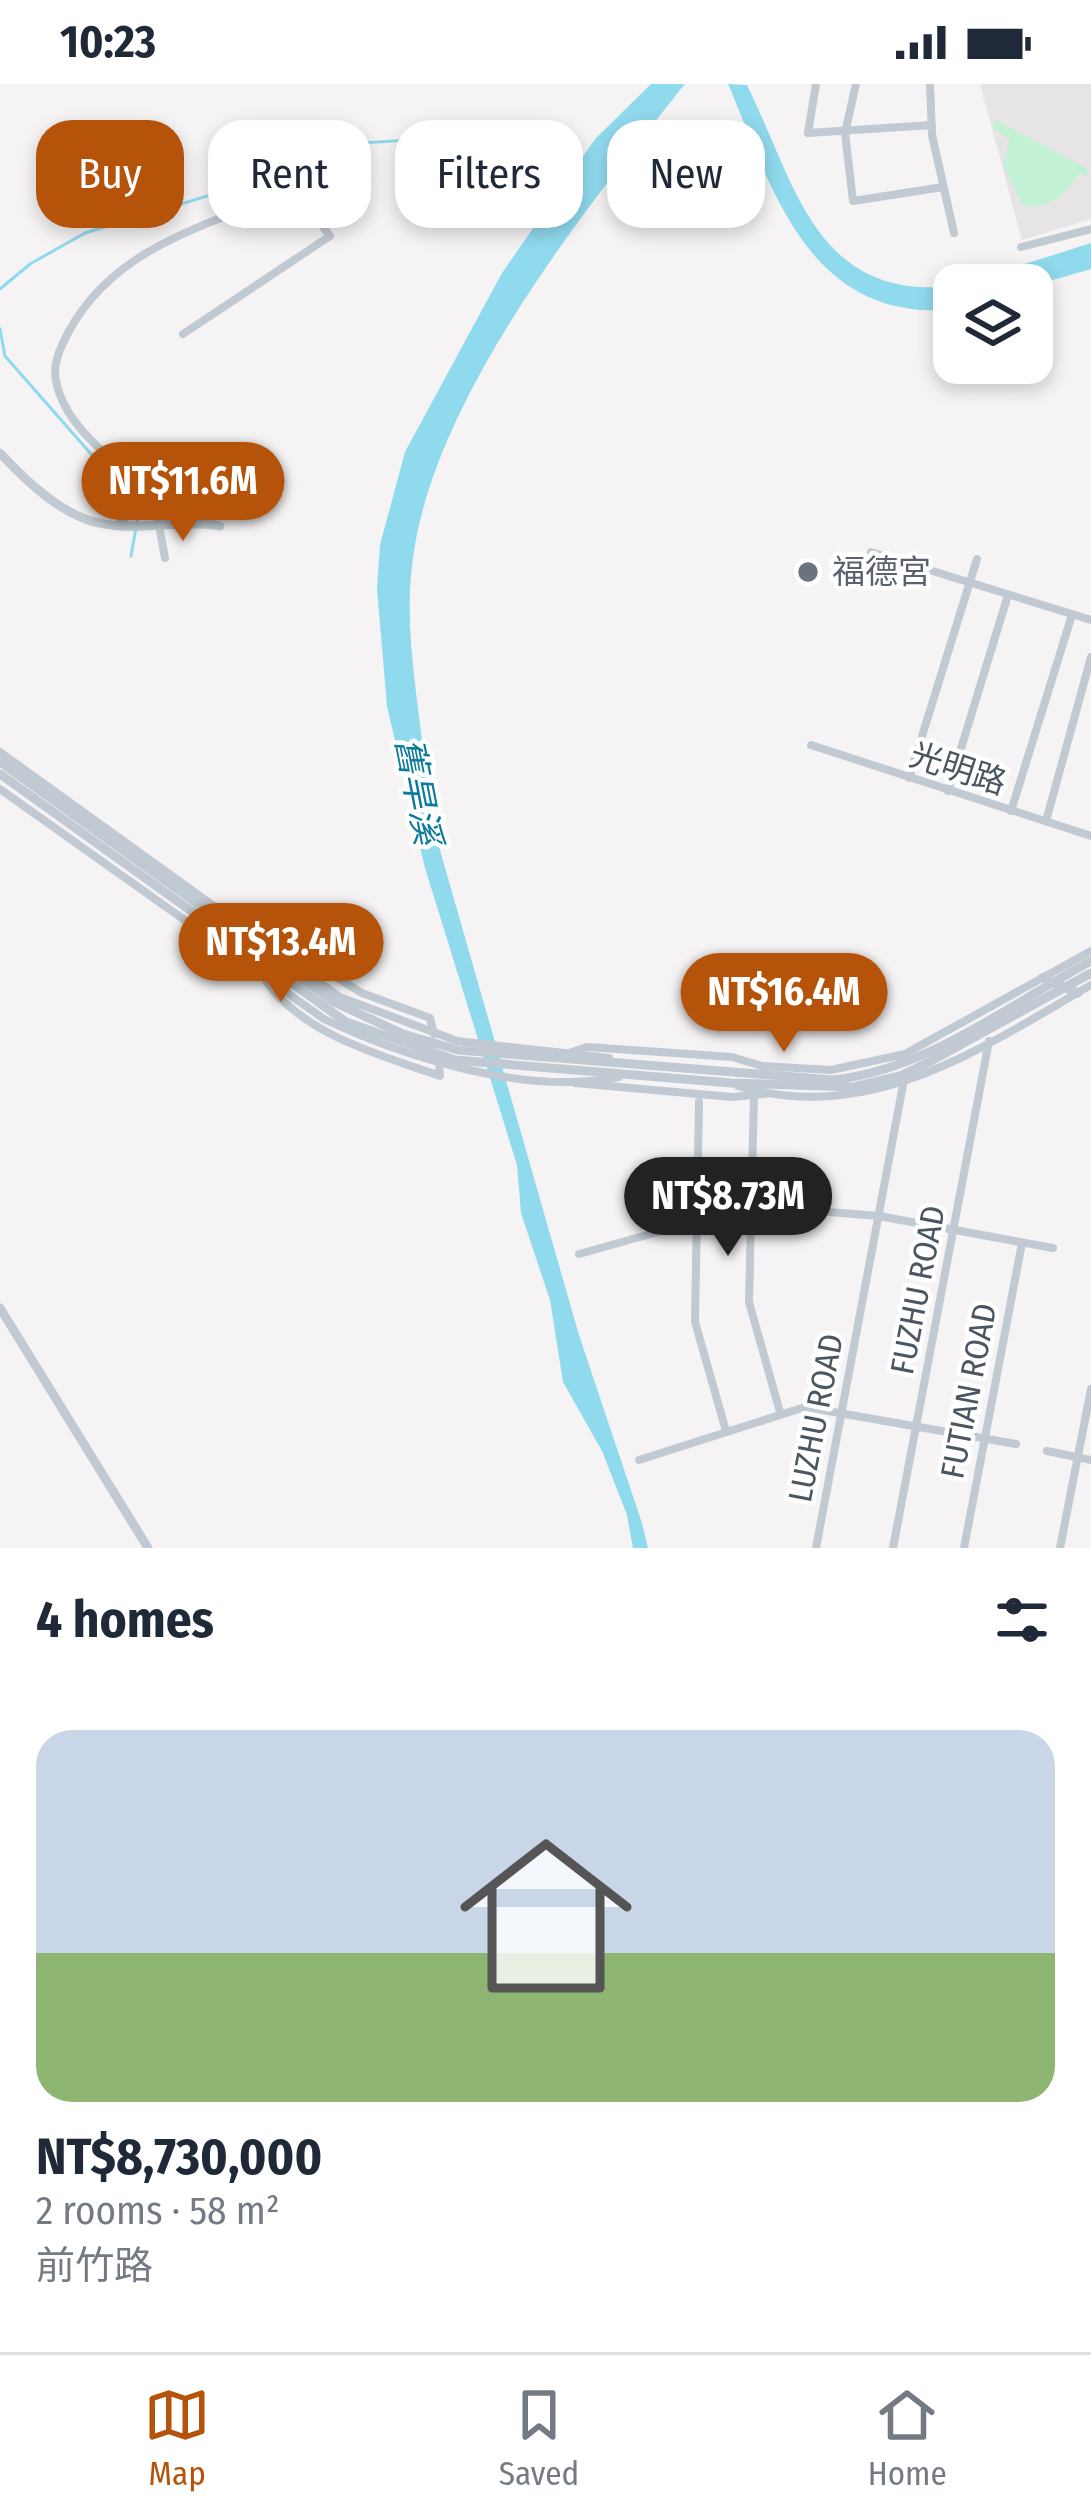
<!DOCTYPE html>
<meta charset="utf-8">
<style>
:root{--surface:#fff;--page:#f6f6f7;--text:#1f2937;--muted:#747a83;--line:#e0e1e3;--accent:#b45309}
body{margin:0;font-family:"Fira Sans Condensed","Noto Sans TC",sans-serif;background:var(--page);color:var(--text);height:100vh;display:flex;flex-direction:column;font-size:45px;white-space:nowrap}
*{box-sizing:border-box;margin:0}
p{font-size:39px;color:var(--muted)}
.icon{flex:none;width:66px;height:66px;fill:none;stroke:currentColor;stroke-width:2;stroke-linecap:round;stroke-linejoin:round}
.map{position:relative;height:1464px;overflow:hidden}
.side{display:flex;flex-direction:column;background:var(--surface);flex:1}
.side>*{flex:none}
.guide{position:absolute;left:36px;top:36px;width:1020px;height:108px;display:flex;gap:24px}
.fabs{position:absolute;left:933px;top:180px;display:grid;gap:24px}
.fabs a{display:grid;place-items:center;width:120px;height:120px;border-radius:24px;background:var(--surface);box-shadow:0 6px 18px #0003;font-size:60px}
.price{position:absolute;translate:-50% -102px;padding:0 27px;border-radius:42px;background:var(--accent);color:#fff;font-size:39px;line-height:78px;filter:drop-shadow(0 3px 6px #0008)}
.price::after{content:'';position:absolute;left:50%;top:72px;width:36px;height:27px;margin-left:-18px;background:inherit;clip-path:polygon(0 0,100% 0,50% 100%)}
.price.on{background:#222;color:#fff}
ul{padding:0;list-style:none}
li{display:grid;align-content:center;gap:24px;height:636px;padding:0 36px}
li span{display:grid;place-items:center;height:372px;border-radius:36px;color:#555}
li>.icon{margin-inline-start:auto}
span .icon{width:216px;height:216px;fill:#fffc;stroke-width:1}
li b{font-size:51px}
h2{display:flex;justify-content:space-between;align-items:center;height:144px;padding:0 36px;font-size:51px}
.tag{padding:0 42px;border-radius:36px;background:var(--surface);box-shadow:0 6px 18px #0003;font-size:42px;line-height:108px}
.tag.on{background:var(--accent);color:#fff}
.status{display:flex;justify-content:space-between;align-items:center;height:84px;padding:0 60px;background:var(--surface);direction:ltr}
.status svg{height:33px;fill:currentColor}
.tab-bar{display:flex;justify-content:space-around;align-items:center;height:168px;border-top:3px solid var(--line);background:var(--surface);font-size:33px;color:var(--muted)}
.tab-bar a{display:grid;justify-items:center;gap:6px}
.tab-bar .on{color:var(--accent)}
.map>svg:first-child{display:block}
.education{fill:#e6e4e5}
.green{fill:#c3f1d5}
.water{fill:#90daee}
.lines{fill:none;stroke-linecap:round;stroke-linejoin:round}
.stream{stroke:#90daee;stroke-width:3}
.minor{stroke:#c1cad2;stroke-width:8}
.tertiary{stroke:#c1cad2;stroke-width:9}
.worship-dot{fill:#6b7280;stroke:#fff;stroke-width:4.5}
.labels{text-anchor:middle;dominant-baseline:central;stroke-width:9;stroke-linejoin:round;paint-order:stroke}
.worship-label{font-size:33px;fill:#5b616d;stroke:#fff;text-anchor:start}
.street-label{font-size:33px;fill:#4a5661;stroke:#fff}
.water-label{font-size:36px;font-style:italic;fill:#0c7c9b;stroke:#fff}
</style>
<div class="status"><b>10:23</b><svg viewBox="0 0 49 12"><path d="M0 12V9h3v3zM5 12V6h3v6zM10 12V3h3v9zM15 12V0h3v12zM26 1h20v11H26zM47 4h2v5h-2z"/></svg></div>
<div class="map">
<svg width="1091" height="1464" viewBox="0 0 1091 1464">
<rect width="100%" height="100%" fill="#f5f3f3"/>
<polygon class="education" points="980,0 1091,0 1091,135 1022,156"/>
<path class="green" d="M996,36L1090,86L1086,93L1079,89C1069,109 1045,127 1023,121L1003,82L1010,55L992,44Z"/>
<g class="water">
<path d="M651,0H685C585,125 434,313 413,474C401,558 425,638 427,721L579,1251L642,1439L648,1464H633L627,1431L602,1367L563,1298L550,1216L521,1129L517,1081L425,784L387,622L377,505L380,461L405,368L502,189L595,55Z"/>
<path d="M728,0L747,1C796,100 815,217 954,202V223C933,229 912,226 891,221C794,195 764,83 728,0Z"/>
<polygon points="1091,159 1091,185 1032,202 959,201"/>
</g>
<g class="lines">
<g class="stream">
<polyline points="0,205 30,180 85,149 257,97 330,61 456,53"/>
<polyline points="0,245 5,272 134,419"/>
<polyline points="131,472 139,427"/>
</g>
<g class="minor">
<polyline points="816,0 808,49 932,41"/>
<polyline points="856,0 845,49 853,117 943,103"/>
<polyline points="930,0 932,51 954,149"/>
<polyline points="1021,163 1091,145"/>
<path d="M153,409C123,383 80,355 63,318C50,290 54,275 68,249C114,162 210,140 295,106L330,152L183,250"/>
<polyline points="153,409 165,474"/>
<polyline points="119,440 153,409"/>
<polyline points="871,468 1091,536"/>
<polyline points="811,661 1091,752"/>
<polyline points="0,668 340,913 457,957 609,974"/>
<polyline points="909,694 977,475"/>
<path d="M0,705L324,935C406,974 528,1012 619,993"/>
<polyline points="948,707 1008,511"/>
<polyline points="1011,727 1072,531"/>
<polyline points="1046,737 1091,573"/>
<polyline points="279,866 305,874 362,909 430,934 434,950"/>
<path d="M266,897C304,951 380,971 440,992L439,977"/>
<polyline points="569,969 587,963 732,973 762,982"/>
<polyline points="761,982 831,986 905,970 1091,867"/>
<polyline points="575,999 732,1013 765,1010"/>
<path d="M738,1002C870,1042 982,964 1091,901"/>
<polyline points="754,1011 749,1218 780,1328"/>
<polyline points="699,1018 695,1238 726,1347"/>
<polyline points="579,1170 751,1122 879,1132 1053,1164"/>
<polyline points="1047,1367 1091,1376"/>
<polyline points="639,1376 805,1323 1016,1360"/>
<polyline points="816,1464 903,1001"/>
<polyline points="893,1464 989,957"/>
<polyline points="964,1464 1022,1159"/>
<polyline points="1060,1464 1091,1305"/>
</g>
<g class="tertiary">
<path d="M0,369C25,396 61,431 99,439C136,448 181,435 220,442"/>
<path d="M0,678L334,918L403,950L458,966L833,996C929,985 1007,922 1091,877"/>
<polyline points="0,690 346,938 455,976 731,999 854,1003 900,992 931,977 1091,889"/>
<polyline points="1042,894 1078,909"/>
<polyline points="0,1224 148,1464"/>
</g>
</g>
<circle class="worship-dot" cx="808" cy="488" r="12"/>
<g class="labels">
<g class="worship-label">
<text x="832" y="488">福德宮</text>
</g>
<g class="street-label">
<text transform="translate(958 685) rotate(18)">光明路</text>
<text transform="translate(918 1206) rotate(-79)">FUZHU ROAD</text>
<text transform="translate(969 1307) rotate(-79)">FUTIAN ROAD</text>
<text transform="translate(816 1334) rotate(-79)">LUZHU ROAD</text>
</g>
<g class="water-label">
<text transform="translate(418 707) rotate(79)">舊旱溪</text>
</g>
</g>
</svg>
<div class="fabs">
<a><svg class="icon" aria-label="layers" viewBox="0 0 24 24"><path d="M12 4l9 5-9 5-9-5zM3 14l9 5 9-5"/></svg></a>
</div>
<b class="price" style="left:183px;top:460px">NT$11.6M</b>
<b class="price" style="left:281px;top:921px">NT$13.4M</b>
<b class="price" style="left:784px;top:971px">NT$16.4M</b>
<b class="price on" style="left:728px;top:1175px">NT$8.73M</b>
<div class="guide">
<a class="tag on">Buy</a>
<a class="tag">Rent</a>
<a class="tag">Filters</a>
<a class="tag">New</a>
</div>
</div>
<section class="side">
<h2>4 homes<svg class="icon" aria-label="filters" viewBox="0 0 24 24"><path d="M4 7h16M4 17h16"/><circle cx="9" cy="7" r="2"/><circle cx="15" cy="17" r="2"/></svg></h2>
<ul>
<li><span style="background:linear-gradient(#c9d6e8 60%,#8fb573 0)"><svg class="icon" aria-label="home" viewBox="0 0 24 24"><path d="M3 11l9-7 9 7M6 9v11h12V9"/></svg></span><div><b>NT$8,730,000</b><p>2 rooms · 58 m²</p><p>前竹路</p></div></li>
</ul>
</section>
<nav class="tab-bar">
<a class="on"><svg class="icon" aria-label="map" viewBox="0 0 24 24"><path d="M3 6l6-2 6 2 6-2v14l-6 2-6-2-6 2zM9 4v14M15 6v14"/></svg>Map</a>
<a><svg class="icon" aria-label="saved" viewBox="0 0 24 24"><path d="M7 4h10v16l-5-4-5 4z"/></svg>Saved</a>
<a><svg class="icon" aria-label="home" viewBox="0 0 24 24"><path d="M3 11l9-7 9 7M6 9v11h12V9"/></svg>Home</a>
</nav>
